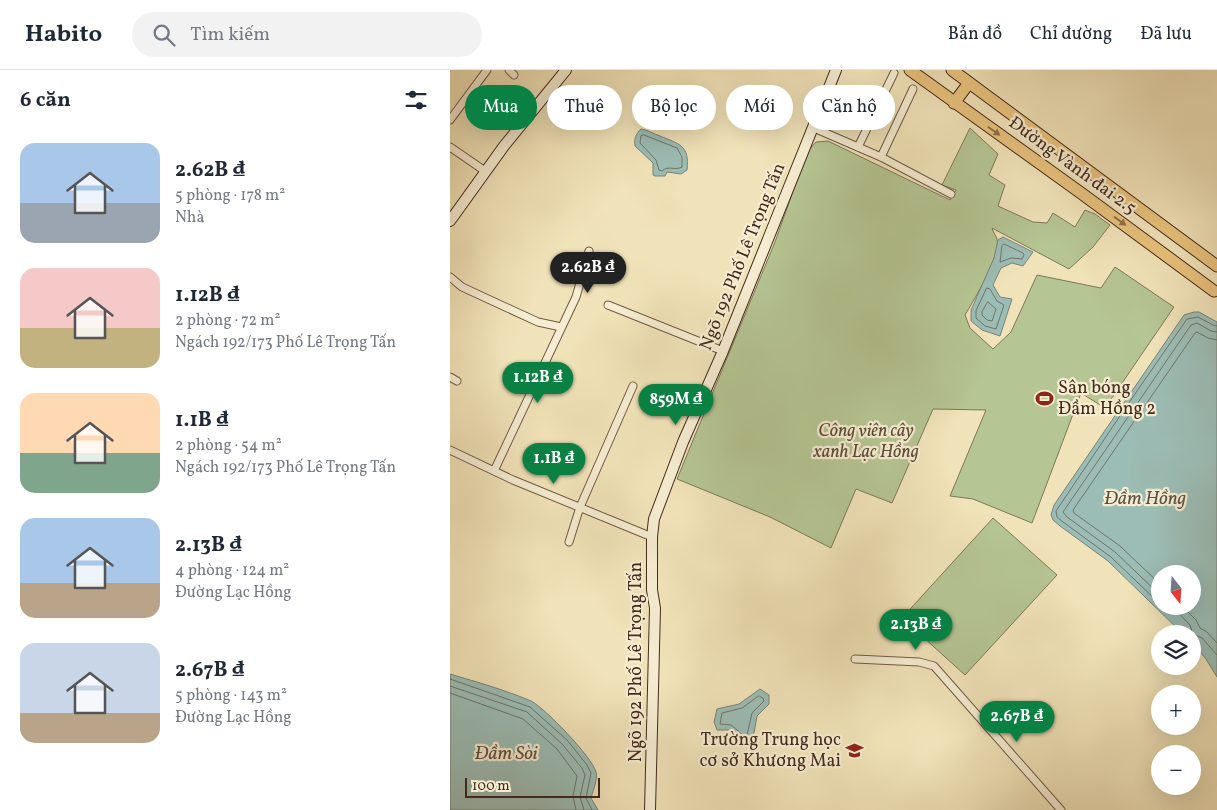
<!DOCTYPE html>
<html lang="vi">
<meta charset="utf-8">
<style>
:root{--surface:#fff;--page:#f2f2f3;--text:#1f2937;--muted:#747a83;--line:#e0e1e3;--accent:#0b8043}
body{margin:0;font-family:Vollkorn,serif;background:var(--page);color:var(--text);height:100vh;display:flex;flex-direction:column;font-size:19px;white-space:nowrap}
*{box-sizing:border-box;margin:0}
p{font-size:16px;color:var(--muted)}
.icon{flex:none;width:28px;height:28px;fill:none;stroke:currentColor;stroke-width:2;stroke-linecap:round;stroke-linejoin:round}
.map{position:relative;flex:1;overflow:hidden}
.side{display:flex;flex-direction:column;background:var(--surface);width:450px}
.side>*{flex:none}
.top-card{position:absolute;left:15px;top:15px;width:475px;height:45px;display:flex;gap:10px}
.needle{width:32px;rotate:163deg}
.fabs{position:absolute;left:701px;top:495px;display:grid;gap:10px}
.fabs a{display:grid;place-items:center;width:50px;height:50px;border-radius:50%;background:var(--surface);box-shadow:0 5px 20px #0002;font-size:25px}
.scale{position:absolute;left:15px;bottom:12px;width:135px;box-sizing:border-box;padding-left:5px;border:2px solid #452b1d;border-top:0;font-size:14px;line-height:18px;white-space:nowrap;color:#452b1d;-webkit-text-stroke:4px #f6edd2;paint-order:stroke}
.price{position:absolute;translate:-50% -42px;padding:0 11px;border-radius:18px;background:var(--accent);color:#fff;font-size:16px;line-height:32px;filter:drop-shadow(0 1px 2px #0008)}
.price::after{content:'';position:absolute;left:50%;top:30px;width:15px;height:11px;margin-left:-8px;background:inherit;clip-path:polygon(0 0,100% 0,50% 100%)}
.price.current{background:#222;color:#fff}
ul{padding:0;list-style:none}
li{display:flex;align-items:center;gap:15px;height:125px;padding:0 20px}
li span{display:grid;place-items:center;flex:none;width:140px;height:100px;border-radius:15px;color:#555}
li>.icon{margin-inline-start:auto}
span .icon{width:60px;height:60px;fill:#fffc;stroke-width:1}
li b{font-size:21px}
h2{display:flex;justify-content:space-between;align-items:center;height:60px;padding:0 20px;font-size:21px}
.tag{padding:0 18px;border-radius:22px;background:var(--surface);box-shadow:0 5px 20px #0002;font-size:18px;line-height:45px}
.tag.current{background:var(--accent);color:#fff}
header{display:flex;align-items:center;gap:30px;box-sizing:border-box;height:70px;padding:0 25px;background:var(--surface);border-bottom:1px solid var(--line)}
header strong{font-size:24px}
nav{display:flex;gap:28px;margin-inline-start:auto;font-size:18px}
.search{width:350px;height:45px;background:var(--page);display:flex;align-items:center;gap:12px;box-sizing:border-box;padding:0 18px;border-radius:28px;color:var(--muted);font-size:19px}
main{display:flex;flex:1;min-height:0}
.map>svg:first-child{display:block}
.green{fill:#b5c593;stroke:#7d7858}
.water{fill:#9cbdb5;stroke:#798378;fill-rule:evenodd}
.lines{fill:none;stroke-linecap:round;stroke-linejoin:round}
.shore{stroke:#707469;stroke-width:1}
.street-casing{stroke:#705944;stroke-width:9}
.secondary-casing{stroke:#452b1d;stroke-width:12}
.primary-casing{stroke:#452b1d;stroke-width:13}
.street{stroke:#f6edd2;stroke-width:7}
.secondary{stroke:#f6edd2;stroke-width:10}
.primary{stroke:#e8c27c;stroke-width:11}
.oneway{fill:#8e6f48}
.labels{text-anchor:middle;dominant-baseline:central;stroke-width:4.5;stroke-linejoin:round;paint-order:stroke}
.street-label{font-size:18px;fill:#452b1d;stroke:#f6edd2}
.poi-label{font-size:18px;fill:#452b1d;stroke:#f6edd2;text-anchor:start}
.park-label{font-size:18px;font-style:italic;fill:#5b4a35;stroke:#f6edd2}
.water-label{font-size:19px;font-style:italic;fill:#5b5043;stroke:#f6edd2}
</style>
<header>
<strong>Habito</strong>
<div class="search"><svg class="icon" aria-label="search" viewBox="0 0 24 24"><circle cx="10" cy="10" r="6"/><path d="M15 15l6 6"/></svg>Tìm kiếm</div>
<nav><a>Bản đồ</a><a>Chỉ đường</a><a>Đã lưu</a></nav>
</header>
<main>
<section class="side">
<h2>6 căn<svg class="icon" aria-label="filters" viewBox="0 0 24 24"><path d="M4 7h16M4 17h16"/><circle cx="9" cy="7" r="2"/><circle cx="15" cy="17" r="2"/></svg></h2>
<ul>
<li><span style="background:linear-gradient(#a9c7e8 60%,#9aa5b1 0)"><svg class="icon" aria-label="home" viewBox="0 0 24 24"><path d="M3 11l9-7 9 7M6 9v11h12V9"/></svg></span><div><b>2.62B ₫</b><p>5 phòng · 178 m²</p><p>Nhà</p></div></li>
<li><span style="background:linear-gradient(#f6c9c9 60%,#c2b280 0)"><svg class="icon" aria-label="home" viewBox="0 0 24 24"><path d="M3 11l9-7 9 7M6 9v11h12V9"/></svg></span><div><b>1.12B ₫</b><p>2 phòng · 72 m²</p><p>Ngách 192/173 Phố Lê Trọng Tấn</p></div></li>
<li><span style="background:linear-gradient(#ffd9b3 60%,#7fa58c 0)"><svg class="icon" aria-label="home" viewBox="0 0 24 24"><path d="M3 11l9-7 9 7M6 9v11h12V9"/></svg></span><div><b>1.1B ₫</b><p>2 phòng · 54 m²</p><p>Ngách 192/173 Phố Lê Trọng Tấn</p></div></li>
<li><span style="background:linear-gradient(#a9c7e8 65%,#b9a48a 0)"><svg class="icon" aria-label="home" viewBox="0 0 24 24"><path d="M3 11l9-7 9 7M6 9v11h12V9"/></svg></span><div><b>2.13B ₫</b><p>4 phòng · 124 m²</p><p>Đường Lạc Hồng</p></div></li>
<li><span style="background:linear-gradient(#c9d6e8 70%,#b9a48a 0)"><svg class="icon" aria-label="home" viewBox="0 0 24 24"><path d="M3 11l9-7 9 7M6 9v11h12V9"/></svg></span><div><b>2.67B ₫</b><p>5 phòng · 143 m²</p><p>Đường Lạc Hồng</p></div></li>
</ul>
</section>
<div class="map">
<svg width="767" height="740" viewBox="0 0 767 740">
<rect width="100%" height="100%" fill="#f1e3b9"/>
<filter id="stains"><feTurbulence type="fractalNoise" baseFrequency=".004" numOctaves="4"/><feColorMatrix values="0 0 0 0 .2 0 0 0 0 .09 0 0 0 0 .02 0 0 0 .5 -.17"/></filter>
<radialGradient id="worn" r=".72"><stop offset=".6" stop-color="#630" stop-opacity="0"/><stop offset="1" stop-color="#630" stop-opacity=".3"/></radialGradient>
<g class="green">
<path d="M520,58L548,84L539,105L555,115L548,136L583,152L597,153L603,143L625,157L635,140L645,144L660,155L643,177L619,199L542,158C543,162 546,166 547,169C551,185 524,230 515,245L520,258L543,279L561,262L587,205L651,218L665,197L724,237L655,338L631,323L582,453L523,429L500,426L536,340L483,339L442,433L406,419L381,478L320,447L227,409L325,172L357,82L366,72L378,71L500,130L506,120L492,115Z"/>
<polygon points="543,448 607,505 515,605 452,548"/>
</g>
<g class="water">
<path d="M191,59C198,60 204,64 210,66C229,74 240,75 237,100L231,104L217,102L215,106H205L203,105V93L185,76C184,68 186,64 191,59Z"/>
<polygon points="553,167 583,182 573,196 562,193 551,198 543,215 550,227 562,229 550,266 532,260 521,251 521,240 544,188 548,170"/>
<path d="M744,242H749L767,252V607L756,589L743,574L742,564H733L658,491L610,456L603,450L601,445L604,435L734,245ZM710,504H742V536H710Z"/>
<path d="M0,604C27,612 55,620 81,631C95,638 142,687 146,702C148,710 143,720 141,728L148,740H0Z"/>
<polygon points="310,619 319,625 319,634 307,646 304,663 300,671 291,670 279,660 267,660 264,652 267,639 289,634"/>
</g>
<g class="lines">
<g class="shore">
<path d="M194,65L227,78L232,87V97C225,101 218,95 212,101L209,100L206,90L190,73L191,66Z"/>
<polygon points="554,174 573,183 574,185 572,189 561,188 550,192 552,176"/>
<polygon points="537,218 540,219 547,231 554,235 546,259 535,256 526,248 526,241"/>
<polygon points="538,232 546,239 542,251 537,250 532,245 532,242"/>
<polyline points="710,514 670,476 624,443 623,440 745,263 747,262 758,268 767,270"/>
<polyline points="710,525 665,482 617,447 613,442 741,255 747,253 761,261 767,262"/>
<polyline points="710,534 661,487 613,452 607,447 606,441 680,331 737,249 748,247 763,255 767,256"/>
<polyline points="722,536 740,555 743,564 752,568 767,585"/>
<polyline points="732,536 746,550 750,558 757,562 767,573"/>
<polyline points="0,609 80,637 117,670 137,695 141,703 136,728 142,740"/>
<polyline points="0,616 77,642 112,674 132,698 135,705 130,727 134,740"/>
<polyline points="0,623 73,649 107,679 127,706 123,726 126,740"/>
<polygon points="309,626 313,628 314,631 302,643 297,665 293,665 281,655 270,654 272,643 292,638"/>
</g>
<defs>
<g id="street">
<polyline points="59,0 64,5"/>
<polyline points="0,50 37,0"/>
<polyline points="364,58 431,87 501,124"/>
<polyline points="0,77 35,101"/>
<polyline points="408,77 444,3"/>
<polyline points="431,87 463,19"/>
<polyline points="0,207 12,217 88,252 111,257"/>
<polyline points="158,235 273,281"/>
<polyline points="0,307 7,311"/>
<polyline points="0,380 63,410 202,467"/>
<polyline points="44,401 126,227 139,181"/>
<polyline points="119,472 130,437 183,316"/>
<polyline points="405,589 469,592 484,596 611,740"/>
</g>
<g id="secondary">
<polyline points="0,151 54,76 116,0"/>
<polyline points="200,740 205,538 202,520 202,467 204,449 233,372 273,281 386,0"/>
</g>
<g id="primary">
<polyline points="460,0 631,123 764,221"/>
<polyline points="502,0 767,196"/>
<polyline points="504,33 519,13"/>
</g>
</defs>
<use href="#street" class="street-casing"/>
<use href="#secondary" class="secondary-casing"/>
<use href="#primary" class="primary-casing"/>
<use href="#street" class="street"/>
<use href="#secondary" class="secondary"/>
<use href="#primary" class="primary"/>
</g>
<defs><path id="oneway-solid" d="M-6-.8H1V-3.2L6.5 0L1 3.2V.8H-6Z" transform="scale(1.25)"/></defs>
<g class="oneway">
<use href="#oneway-solid" transform="translate(544 61) rotate(35)"/>
<use href="#oneway-solid" transform="translate(670 151) rotate(36)"/>
</g>
<defs>
<symbol id="stadium-bare" viewBox="-9 -9 18 18"><path d="M0-5a6.5 5 0 1 0 0 10a6.5 5 0 1 0 0-10ZM-3.5-1.8h7v3.6h-7Z" fill="#8f2418" stroke="#f6edd2" stroke-width="2.5" paint-order="stroke"/></symbol>
<symbol id="school-bare" viewBox="-9 -9 18 18"><path d="M0-5L7-2L0 1L-7-2ZM-4 1L0 2.5L4 1V4Q0 6-4 4Z" fill="#8f2418" stroke="#f6edd2" stroke-width="2.5" paint-order="stroke"/></symbol>
</defs>
<g fill-rule="evenodd">
<use href="#stadium-bare" x="582" y="316" width="25" height="25"/>
<use href="#school-bare" x="392" y="668" width="25" height="25"/>
</g>
<g class="labels">
<g class="street-label">
<text transform="translate(622 96) rotate(36)">Đường Vành đai 2.5</text>
<text transform="translate(293 187) rotate(-68)">Ngõ 192 Phố Lê Trọng Tấn</text>
<text transform="translate(186 592) rotate(-90)">Ngõ 192 Phố Lê Trọng Tấn</text>
</g>
<g class="poi-label">
<text x="608" y="318">Sân bóng<tspan x="608" dy="21">Đầm Hồng 2</tspan></text>
<text x="391" y="670" text-anchor="end">Trường Trung học<tspan x="391" dy="21">cơ sở Khương Mai</tspan></text>
</g>
<g class="park-label">
<text x="416" y="361">Công viên cây<tspan x="416" dy="21">xanh Lạc Hồng</tspan></text>
</g>
<g class="water-label">
<text x="695" y="429">Đầm Hồng</text>
<text x="56" y="684">Đầm Sòi</text>
</g>
</g>
<rect width="100%" height="100%" filter="url(#stains)"/>
<rect width="100%" height="100%" fill="url(#worn)"/>
</svg>
<div class="fabs">
<a><svg class="needle" viewBox="-14 -14 28 28"><path d="M0-13l5 13h-10z" fill="#e53935"/><path d="M0 13l5-13h-10z" fill="#747a83"/></svg></a>
<a><svg class="icon" aria-label="layers" viewBox="0 0 24 24"><path d="M12 4l9 5-9 5-9-5zM3 14l9 5 9-5"/></svg></a>
<a>+</a>
<a>−</a>
</div>
<div class="scale">100 m</div>
<b class="price current" style="left:138px;top:224px">2.62B ₫</b>
<b class="price" style="left:88px;top:334px">1.12B ₫</b>
<b class="price" style="left:226px;top:356px">859M ₫</b>
<b class="price" style="left:104px;top:415px">1.1B ₫</b>
<b class="price" style="left:466px;top:581px">2.13B ₫</b>
<b class="price" style="left:567px;top:673px">2.67B ₫</b>
<div class="top-card">
<a class="tag current">Mua</a>
<a class="tag">Thuê</a>
<a class="tag">Bộ lọc</a>
<a class="tag">Mới</a>
<a class="tag">Căn hộ</a>
</div>
</div>
</main>
